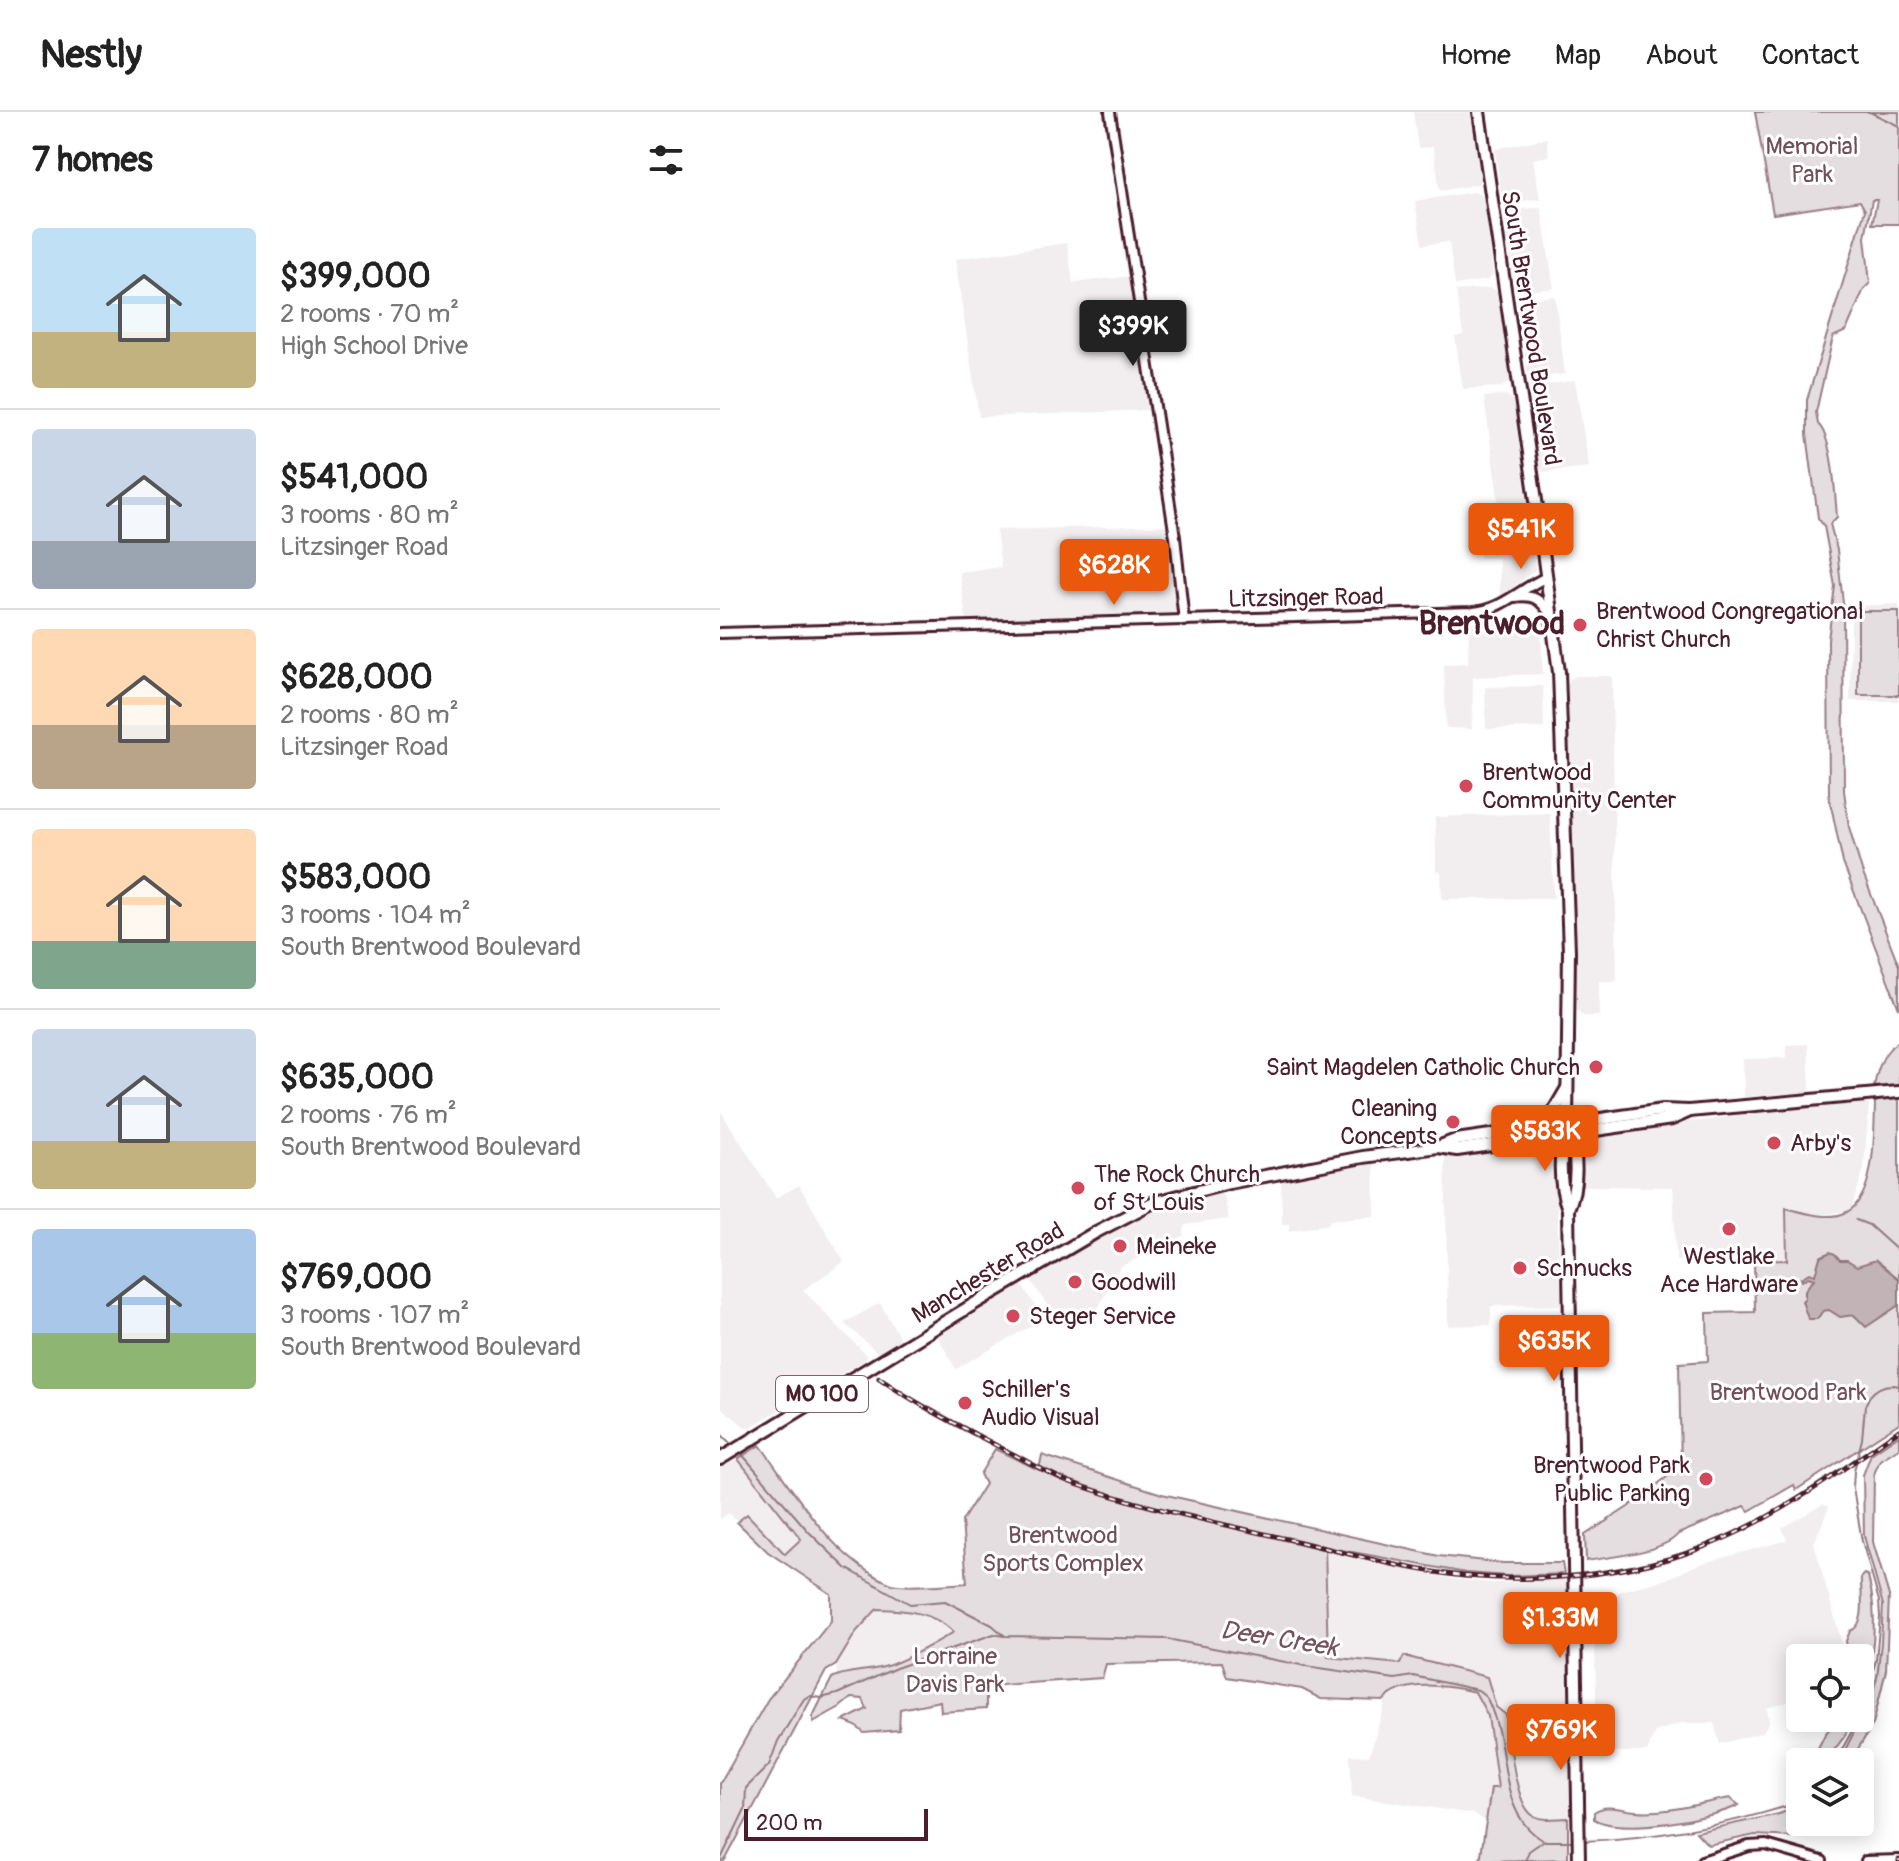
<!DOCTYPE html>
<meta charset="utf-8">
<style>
:root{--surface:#fff;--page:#f2f2f2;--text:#222;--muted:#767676;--line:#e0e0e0;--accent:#ea580c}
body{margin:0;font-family:Pangolin,sans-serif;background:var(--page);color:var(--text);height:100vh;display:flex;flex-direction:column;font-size:30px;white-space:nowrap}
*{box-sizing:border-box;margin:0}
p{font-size:26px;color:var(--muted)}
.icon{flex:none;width:44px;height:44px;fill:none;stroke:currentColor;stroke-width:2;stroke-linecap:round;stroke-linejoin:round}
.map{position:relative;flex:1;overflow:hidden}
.drawer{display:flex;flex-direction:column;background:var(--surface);width:720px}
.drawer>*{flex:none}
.fabs{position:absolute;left:1066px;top:1532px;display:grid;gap:16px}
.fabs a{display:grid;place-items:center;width:88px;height:88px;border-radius:8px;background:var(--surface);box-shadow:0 4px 20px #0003;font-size:40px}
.scale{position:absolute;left:24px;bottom:20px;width:184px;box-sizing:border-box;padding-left:8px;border:4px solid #4a1f2b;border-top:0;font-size:22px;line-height:28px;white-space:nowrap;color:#4a1f2b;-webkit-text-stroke:6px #fff;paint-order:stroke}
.price{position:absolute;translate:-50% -68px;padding:0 18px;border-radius:8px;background:var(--accent);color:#fff;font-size:26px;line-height:52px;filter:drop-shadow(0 2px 4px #0008)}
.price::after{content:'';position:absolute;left:50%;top:48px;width:24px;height:18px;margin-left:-12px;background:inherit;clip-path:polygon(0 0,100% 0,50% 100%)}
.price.active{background:#222;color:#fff}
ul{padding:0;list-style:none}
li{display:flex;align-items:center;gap:24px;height:200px;padding:0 32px}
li+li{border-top:2px solid var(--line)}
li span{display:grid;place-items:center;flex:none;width:224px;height:160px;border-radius:8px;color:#555}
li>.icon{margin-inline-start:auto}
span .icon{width:96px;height:96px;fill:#fffc;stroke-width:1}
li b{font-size:34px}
h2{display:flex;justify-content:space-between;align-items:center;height:96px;padding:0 32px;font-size:34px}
header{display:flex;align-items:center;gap:48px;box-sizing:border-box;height:112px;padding:0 40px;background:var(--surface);border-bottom:2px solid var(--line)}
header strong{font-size:38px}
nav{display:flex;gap:44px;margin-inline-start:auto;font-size:28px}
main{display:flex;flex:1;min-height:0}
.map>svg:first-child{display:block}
.built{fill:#f2eeef}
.green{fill:#e5dee0;stroke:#987e86;stroke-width:2}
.water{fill:#c1b3b6;stroke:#91787e;stroke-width:2}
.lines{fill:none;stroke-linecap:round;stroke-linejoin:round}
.stream{stroke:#91787e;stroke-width:2}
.minor-casing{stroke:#4a1f2b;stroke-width:14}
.major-casing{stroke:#4a1f2b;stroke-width:16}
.minor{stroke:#fff;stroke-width:8}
.major{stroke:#fff;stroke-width:10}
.rail-casing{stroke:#4a1f2b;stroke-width:5}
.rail{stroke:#fff;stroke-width:2;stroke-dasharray:6;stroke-linecap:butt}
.poi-dot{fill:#d1495b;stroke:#fff;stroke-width:3}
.labels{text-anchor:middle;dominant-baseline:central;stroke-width:6;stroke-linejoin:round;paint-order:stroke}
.shield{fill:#fff;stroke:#80626b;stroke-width:2}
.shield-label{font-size:22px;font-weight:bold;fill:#4a1f2b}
.park-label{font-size:24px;fill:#714f58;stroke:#fff}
.street-label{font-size:24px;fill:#4a1f2b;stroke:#fff}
.poi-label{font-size:24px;fill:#4a1f2b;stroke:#fff;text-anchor:start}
.water-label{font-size:26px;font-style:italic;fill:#74535c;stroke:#fff}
.district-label{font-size:32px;font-weight:bold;fill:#4a1f2b;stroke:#fff}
</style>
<header>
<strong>Nestly</strong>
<nav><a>Home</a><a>Map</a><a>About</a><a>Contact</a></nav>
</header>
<main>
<section class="drawer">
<h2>7 homes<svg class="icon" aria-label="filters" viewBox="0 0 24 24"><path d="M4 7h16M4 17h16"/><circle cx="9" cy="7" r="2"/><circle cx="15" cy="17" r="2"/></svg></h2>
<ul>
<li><span style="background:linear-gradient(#bfe0f5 65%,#c2b280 0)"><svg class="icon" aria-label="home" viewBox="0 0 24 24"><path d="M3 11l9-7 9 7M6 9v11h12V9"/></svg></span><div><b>$399,000</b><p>2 rooms · 70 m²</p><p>High School Drive</p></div></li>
<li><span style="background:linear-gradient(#c9d6e8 70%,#9aa5b1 0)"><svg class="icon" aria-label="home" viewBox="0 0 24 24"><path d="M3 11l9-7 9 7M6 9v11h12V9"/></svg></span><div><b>$541,000</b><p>3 rooms · 80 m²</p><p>Litzsinger Road</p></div></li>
<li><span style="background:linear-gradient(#ffd9b3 60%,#b9a48a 0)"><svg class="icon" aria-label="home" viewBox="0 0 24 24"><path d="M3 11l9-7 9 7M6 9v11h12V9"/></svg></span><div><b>$628,000</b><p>2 rooms · 80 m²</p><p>Litzsinger Road</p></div></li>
<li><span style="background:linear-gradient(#ffd9b3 70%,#7fa58c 0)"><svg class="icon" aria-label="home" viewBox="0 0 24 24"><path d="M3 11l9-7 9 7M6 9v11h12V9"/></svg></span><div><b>$583,000</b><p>3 rooms · 104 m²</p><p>South Brentwood Boulevard</p></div></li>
<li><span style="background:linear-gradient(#c9d6e8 70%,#c2b280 0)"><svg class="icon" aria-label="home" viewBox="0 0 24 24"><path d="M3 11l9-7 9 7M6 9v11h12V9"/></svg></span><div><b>$635,000</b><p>2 rooms · 76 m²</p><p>South Brentwood Boulevard</p></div></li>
<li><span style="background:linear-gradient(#a9c7e8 65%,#8fb573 0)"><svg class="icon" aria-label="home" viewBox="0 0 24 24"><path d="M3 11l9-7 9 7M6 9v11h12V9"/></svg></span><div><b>$769,000</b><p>3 rooms · 107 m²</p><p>South Brentwood Boulevard</p></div></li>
</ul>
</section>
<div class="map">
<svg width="1179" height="1749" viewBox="0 0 1179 1749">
<rect width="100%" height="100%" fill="#fff"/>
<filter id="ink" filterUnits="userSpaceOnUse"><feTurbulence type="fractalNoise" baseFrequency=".0125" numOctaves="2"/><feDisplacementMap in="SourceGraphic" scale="16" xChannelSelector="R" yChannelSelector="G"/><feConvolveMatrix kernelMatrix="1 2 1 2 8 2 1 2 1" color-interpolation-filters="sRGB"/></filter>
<g filter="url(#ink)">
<g class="built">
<polygon points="693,0 750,0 760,68 758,72 720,79 713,35 698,36"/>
<polygon points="827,26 829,44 813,47 820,87 784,91 781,85 775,37"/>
<polygon points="754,80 761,83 764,89 773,163 768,168 735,173 729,130 702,133 695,89"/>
<polygon points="821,95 834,176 798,180 794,174 785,104 789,99"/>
<polygon points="347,131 353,171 412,164 430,298 259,305 235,147"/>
<polygon points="769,176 776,178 778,184 790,269 782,275 743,277 735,225 743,223 736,179"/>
<polygon points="835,184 845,262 813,266 809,264 807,257 799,193 808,187"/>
<polygon points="855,268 869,355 823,360 818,353 810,280 816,275"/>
<polygon points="786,283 793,288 807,390 806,397 797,400 780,400 764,285"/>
<polygon points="803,406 811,412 815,458 780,486 779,446 760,446 759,411"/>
<polygon points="449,413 460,500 455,505 250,510 246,506 239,460 281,455 276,418"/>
<polygon points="1179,492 1179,589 1130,589 1131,494"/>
<polygon points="820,506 823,562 753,565 752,617 726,616 724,552 748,551 749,509"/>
<polygon points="856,564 892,564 897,869 879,869 879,904 863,904 857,898 848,573 850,567"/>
<polygon points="823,574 824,616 766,617 765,575"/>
<polygon points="830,701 834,786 722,787 721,760 716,760 715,705"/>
<polygon points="1088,932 1090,980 1024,985 1023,947 1066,946 1066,933"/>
<polygon points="1145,989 1149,993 1144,1057 1131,1098 1096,1104 1066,1096 1067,1148 956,1149 953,1075 861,1074 860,1032 869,1023 947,1011 982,1009 1074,994"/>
<polygon points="0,998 56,1086 79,1073 124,1150 83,1178 147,1244 145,1248 27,1317 0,1294"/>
<polygon points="818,1033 828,1036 835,1045 841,1193 771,1194 771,1213 728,1214 725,1045"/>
<polygon points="654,1051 655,1104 609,1108 609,1112 569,1119 569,1112 562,1112 561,1068"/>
<polygon points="495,1081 504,1083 509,1107 465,1113 463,1124 400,1155 377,1198 330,1197 312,1171 312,1165 433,1098"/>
<polygon points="301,1172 317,1196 318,1210 236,1257 216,1222"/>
<polygon points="160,1191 181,1228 158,1241 124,1211"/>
<polygon points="18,1347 81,1427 66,1442 28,1402 17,1410 9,1401 0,1407 0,1356"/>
<polygon points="1103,1392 1109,1395 1094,1431 1126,1546 1080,1546 1080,1586 1047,1596 1049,1610 1043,1620 1000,1632 994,1611 961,1611 935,1620 927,1640 877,1640 874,1489 894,1489 895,1483 901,1479 947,1467 977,1453 1067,1428 1062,1416"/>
<polygon points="605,1438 692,1459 733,1467 773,1471 846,1468 850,1706 822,1707 810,1701 800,1683 786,1603 776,1595 767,1565 684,1544 681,1552 608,1545"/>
<polygon points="157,1497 200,1500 223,1510 235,1520 168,1554 140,1561 117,1563 116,1553 136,1520"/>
<polygon points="726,1574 755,1580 768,1604 779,1676 771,1676 766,1713 764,1708 754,1702 632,1684 630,1643 649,1644 665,1592 663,1589 671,1580 688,1576"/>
</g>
<g class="green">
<path d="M1035,0H1179V112H1152L1157,88H1152L1145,125L1150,171L1144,177L1126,219L1113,225L1096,300L1098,312C1113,326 1115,383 1117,405L1110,412L1117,438L1123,491L1124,679L1129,715L1142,759L1179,854V897L1123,751L1109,684L1108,528L1115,474L1104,414L1098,406L1087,322V288L1145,98L1140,89L1053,102Z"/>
<rect x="1138" y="499" width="41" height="84"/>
<path d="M1179,929V973L1154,975C1157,958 1163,938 1179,929Z"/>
<path d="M1179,986V1311L1076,1378L1074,1373L1029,1399L1025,1394L958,1422C945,1440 889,1445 866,1449L865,1423L908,1395L961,1354L959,1251L988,1249L987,1201L1035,1200L1034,1149L1067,1148L1066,1096C1084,1101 1110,1109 1127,1100C1156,1084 1154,1021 1155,991L1159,988Z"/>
<polygon points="1179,1323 1179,1336 1160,1348 1154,1362 1153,1430 1169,1484 1166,1558 1153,1612 1130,1650 1119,1650 1151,1586 1157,1565 1161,1531 1163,1493 1144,1424 1143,1363 1151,1342"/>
<path d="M40,1333C76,1381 113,1449 172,1472C185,1476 232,1472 247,1471L242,1409L265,1372L260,1362L275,1337L319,1358L322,1343L442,1382L719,1444L783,1451H842L844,1462L788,1464L746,1461L605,1435L608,1545L680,1552L684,1544L767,1565L776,1595L786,1603C790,1625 794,1688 811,1702C821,1710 836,1706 848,1706V1747L760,1749L771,1676H778L768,1604L755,1580C727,1574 684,1566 663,1589L601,1587L582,1577L507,1565L502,1550L386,1552L382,1566L266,1574V1597L221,1600L220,1589L180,1597L179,1618L144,1621L136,1614L123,1609L147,1597L143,1587L131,1586L120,1595L93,1610V1604L112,1566C127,1558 150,1560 167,1554C190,1546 213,1532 234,1520C212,1500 187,1498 157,1497L136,1520L116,1553L106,1559L7,1745L4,1749H0V1671L48,1587L111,1509V1482L48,1440L17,1410L27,1402L65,1442L81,1427L18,1347Z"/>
<path d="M1144,1462L1148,1464C1159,1507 1154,1549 1140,1591V1546H1129L1126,1529L1130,1519C1148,1513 1140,1481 1141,1465Z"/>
<polygon points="1116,1606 1133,1606 1124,1625 1105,1650 1091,1650 1105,1622 1114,1612"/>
<path d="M1010,1686L1019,1693C993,1707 900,1723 874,1707V1700C887,1691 901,1698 916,1699C948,1702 979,1691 1010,1686Z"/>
<polygon points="1080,1694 1080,1710 1092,1710 1072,1725 1035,1723 988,1733 976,1720 1059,1702"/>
</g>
<polygon class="water" points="1110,1140 1115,1142 1120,1148 1127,1148 1137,1154 1156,1148 1179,1167 1179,1193 1146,1215 1134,1203 1120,1205 1109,1198 1103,1199 1097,1207 1088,1207 1082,1189 1085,1186 1085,1178 1094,1167 1088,1165 1082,1169 1081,1166 1089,1161 1095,1163 1100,1145"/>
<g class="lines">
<g class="stream">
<polyline points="1150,0 1179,14"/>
<polyline points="1136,1108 1149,1113 1179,1140"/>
<polyline points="0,1321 13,1334"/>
<path d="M21,1341L88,1419L126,1456L190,1492L225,1489L272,1513L285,1524L447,1527L586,1554L675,1567L693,1564L758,1578C768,1584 770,1593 774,1604C789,1646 779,1703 824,1729H856"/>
<path d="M1140,1604L1156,1548L1160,1505L1159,1489L1142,1429L1133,1376L1134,1359L1142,1327L1145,1294L1149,1285C1157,1275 1166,1271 1179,1274"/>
<polyline points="1115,1650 1139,1606"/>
<path d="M863,1729C937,1726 1009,1713 1080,1690"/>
<polyline points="0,1749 25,1697 26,1676 49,1653 58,1629 84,1587 90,1584 101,1586 117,1582 176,1556 274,1522 284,1524"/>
<polyline points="805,1749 809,1739 822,1730"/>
</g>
<defs>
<g id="minor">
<polyline points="390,0 455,425 464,509"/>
<path d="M794,485C814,482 820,487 831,503"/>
<path d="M0,521L753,500C782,498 801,476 827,465"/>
<polyline points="982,1749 1029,1734 1046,1733 1102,1749"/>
<polyline points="1146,1749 1179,1748"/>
</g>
<g id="major">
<path d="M759,0L818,402L839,560L849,839L847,1012C839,1039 838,1071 848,1097L859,1749"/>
<polyline points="816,1017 830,1005 847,976"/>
<polyline points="718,1035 737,1038 952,1007 968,1000"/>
<path d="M848,1097C858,1075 858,1041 849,1017"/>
<polyline points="0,1347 259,1189 376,1120 432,1091 509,1071 643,1045 718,1035 736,1028 943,998 969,999 1179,980"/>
</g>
</defs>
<use href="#minor" class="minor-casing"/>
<use href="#major" class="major-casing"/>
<use href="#minor" class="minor"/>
<use href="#major" class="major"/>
<defs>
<g id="rail">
<path d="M159,1266C199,1294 242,1315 285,1338C306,1348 328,1362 350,1370C421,1395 494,1410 567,1427C625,1440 684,1458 744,1464C812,1470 882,1465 948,1447C1035,1422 1107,1369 1179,1318"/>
<polyline points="1179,1749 1179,1748"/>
</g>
</defs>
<use href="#rail" class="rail-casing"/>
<use href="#rail" class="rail"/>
</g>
</g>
<g class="poi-dot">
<circle cx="860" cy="513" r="8"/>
<circle cx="746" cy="674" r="8"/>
<circle cx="876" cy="955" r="8"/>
<circle cx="733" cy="1010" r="8"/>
<circle cx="1054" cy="1031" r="8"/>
<circle cx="358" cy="1076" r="8"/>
<circle cx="1009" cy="1117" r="8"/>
<circle cx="400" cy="1134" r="8"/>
<circle cx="800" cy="1156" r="8"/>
<circle cx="355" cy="1170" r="8"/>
<circle cx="293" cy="1204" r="8"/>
<circle cx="245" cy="1291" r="8"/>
<circle cx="986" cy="1367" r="8"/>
</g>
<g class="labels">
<rect class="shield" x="56" y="1264" width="92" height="36" rx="6"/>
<g class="shield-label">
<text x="102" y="1282">MO 100</text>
</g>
<g class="park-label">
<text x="1092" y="34">Memorial<tspan x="1092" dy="28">Park</tspan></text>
<text x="1068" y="1280">Brentwood Park</text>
<text x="343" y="1423">Brentwood<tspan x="343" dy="28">Sports Complex</tspan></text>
<text x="235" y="1544">Lorraine<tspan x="235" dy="28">Davis Park</tspan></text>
</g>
<g class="street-label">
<text transform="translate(811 216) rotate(81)">South Brentwood Boulevard</text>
<text transform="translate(586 486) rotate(-1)">Litzsinger Road</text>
<text transform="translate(268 1161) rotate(-31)">Manchester Road</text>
</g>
<g class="poi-label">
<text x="876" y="499">Brentwood Congregational<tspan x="876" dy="28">Christ Church</tspan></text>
<text x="762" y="660">Brentwood<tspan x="762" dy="28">Community Center</tspan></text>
<text x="860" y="955" text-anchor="end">Saint Magdelen Catholic Church</text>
<text x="717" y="996" text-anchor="end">Cleaning<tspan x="717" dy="28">Concepts</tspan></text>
<text x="1070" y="1031">Arby's</text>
<text x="374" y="1062">The Rock Church<tspan x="374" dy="28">of St Louis</tspan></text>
<text x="416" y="1134">Meineke</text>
<text x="1009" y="1144" text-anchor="middle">Westlake<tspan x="1009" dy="28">Ace Hardware</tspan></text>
<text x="816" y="1156">Schnucks</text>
<text x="371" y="1170">Goodwill</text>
<text x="309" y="1204">Steger Service</text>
<text x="261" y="1277">Schiller's<tspan x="261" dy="28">Audio Visual</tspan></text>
<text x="970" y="1353" text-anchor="end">Brentwood Park<tspan x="970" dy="28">Public Parking</tspan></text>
</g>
<g class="water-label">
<text transform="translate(559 1527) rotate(9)">Deer Creek</text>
</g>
<g class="district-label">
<text x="772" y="512">Brentwood</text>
</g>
</g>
</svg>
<div class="fabs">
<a><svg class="icon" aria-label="locate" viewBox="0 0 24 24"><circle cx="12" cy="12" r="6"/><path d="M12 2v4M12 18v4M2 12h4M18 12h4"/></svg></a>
<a><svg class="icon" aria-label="layers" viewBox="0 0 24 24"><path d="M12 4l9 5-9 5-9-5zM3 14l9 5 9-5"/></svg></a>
</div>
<div class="scale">200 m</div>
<b class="price active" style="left:413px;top:256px">$399K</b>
<b class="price" style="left:801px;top:459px">$541K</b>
<b class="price" style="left:394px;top:495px">$628K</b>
<b class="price" style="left:825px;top:1061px">$583K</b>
<b class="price" style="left:834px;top:1271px">$635K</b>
<b class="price" style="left:840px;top:1548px">$1.33M</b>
<b class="price" style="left:841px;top:1660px">$769K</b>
</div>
</main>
